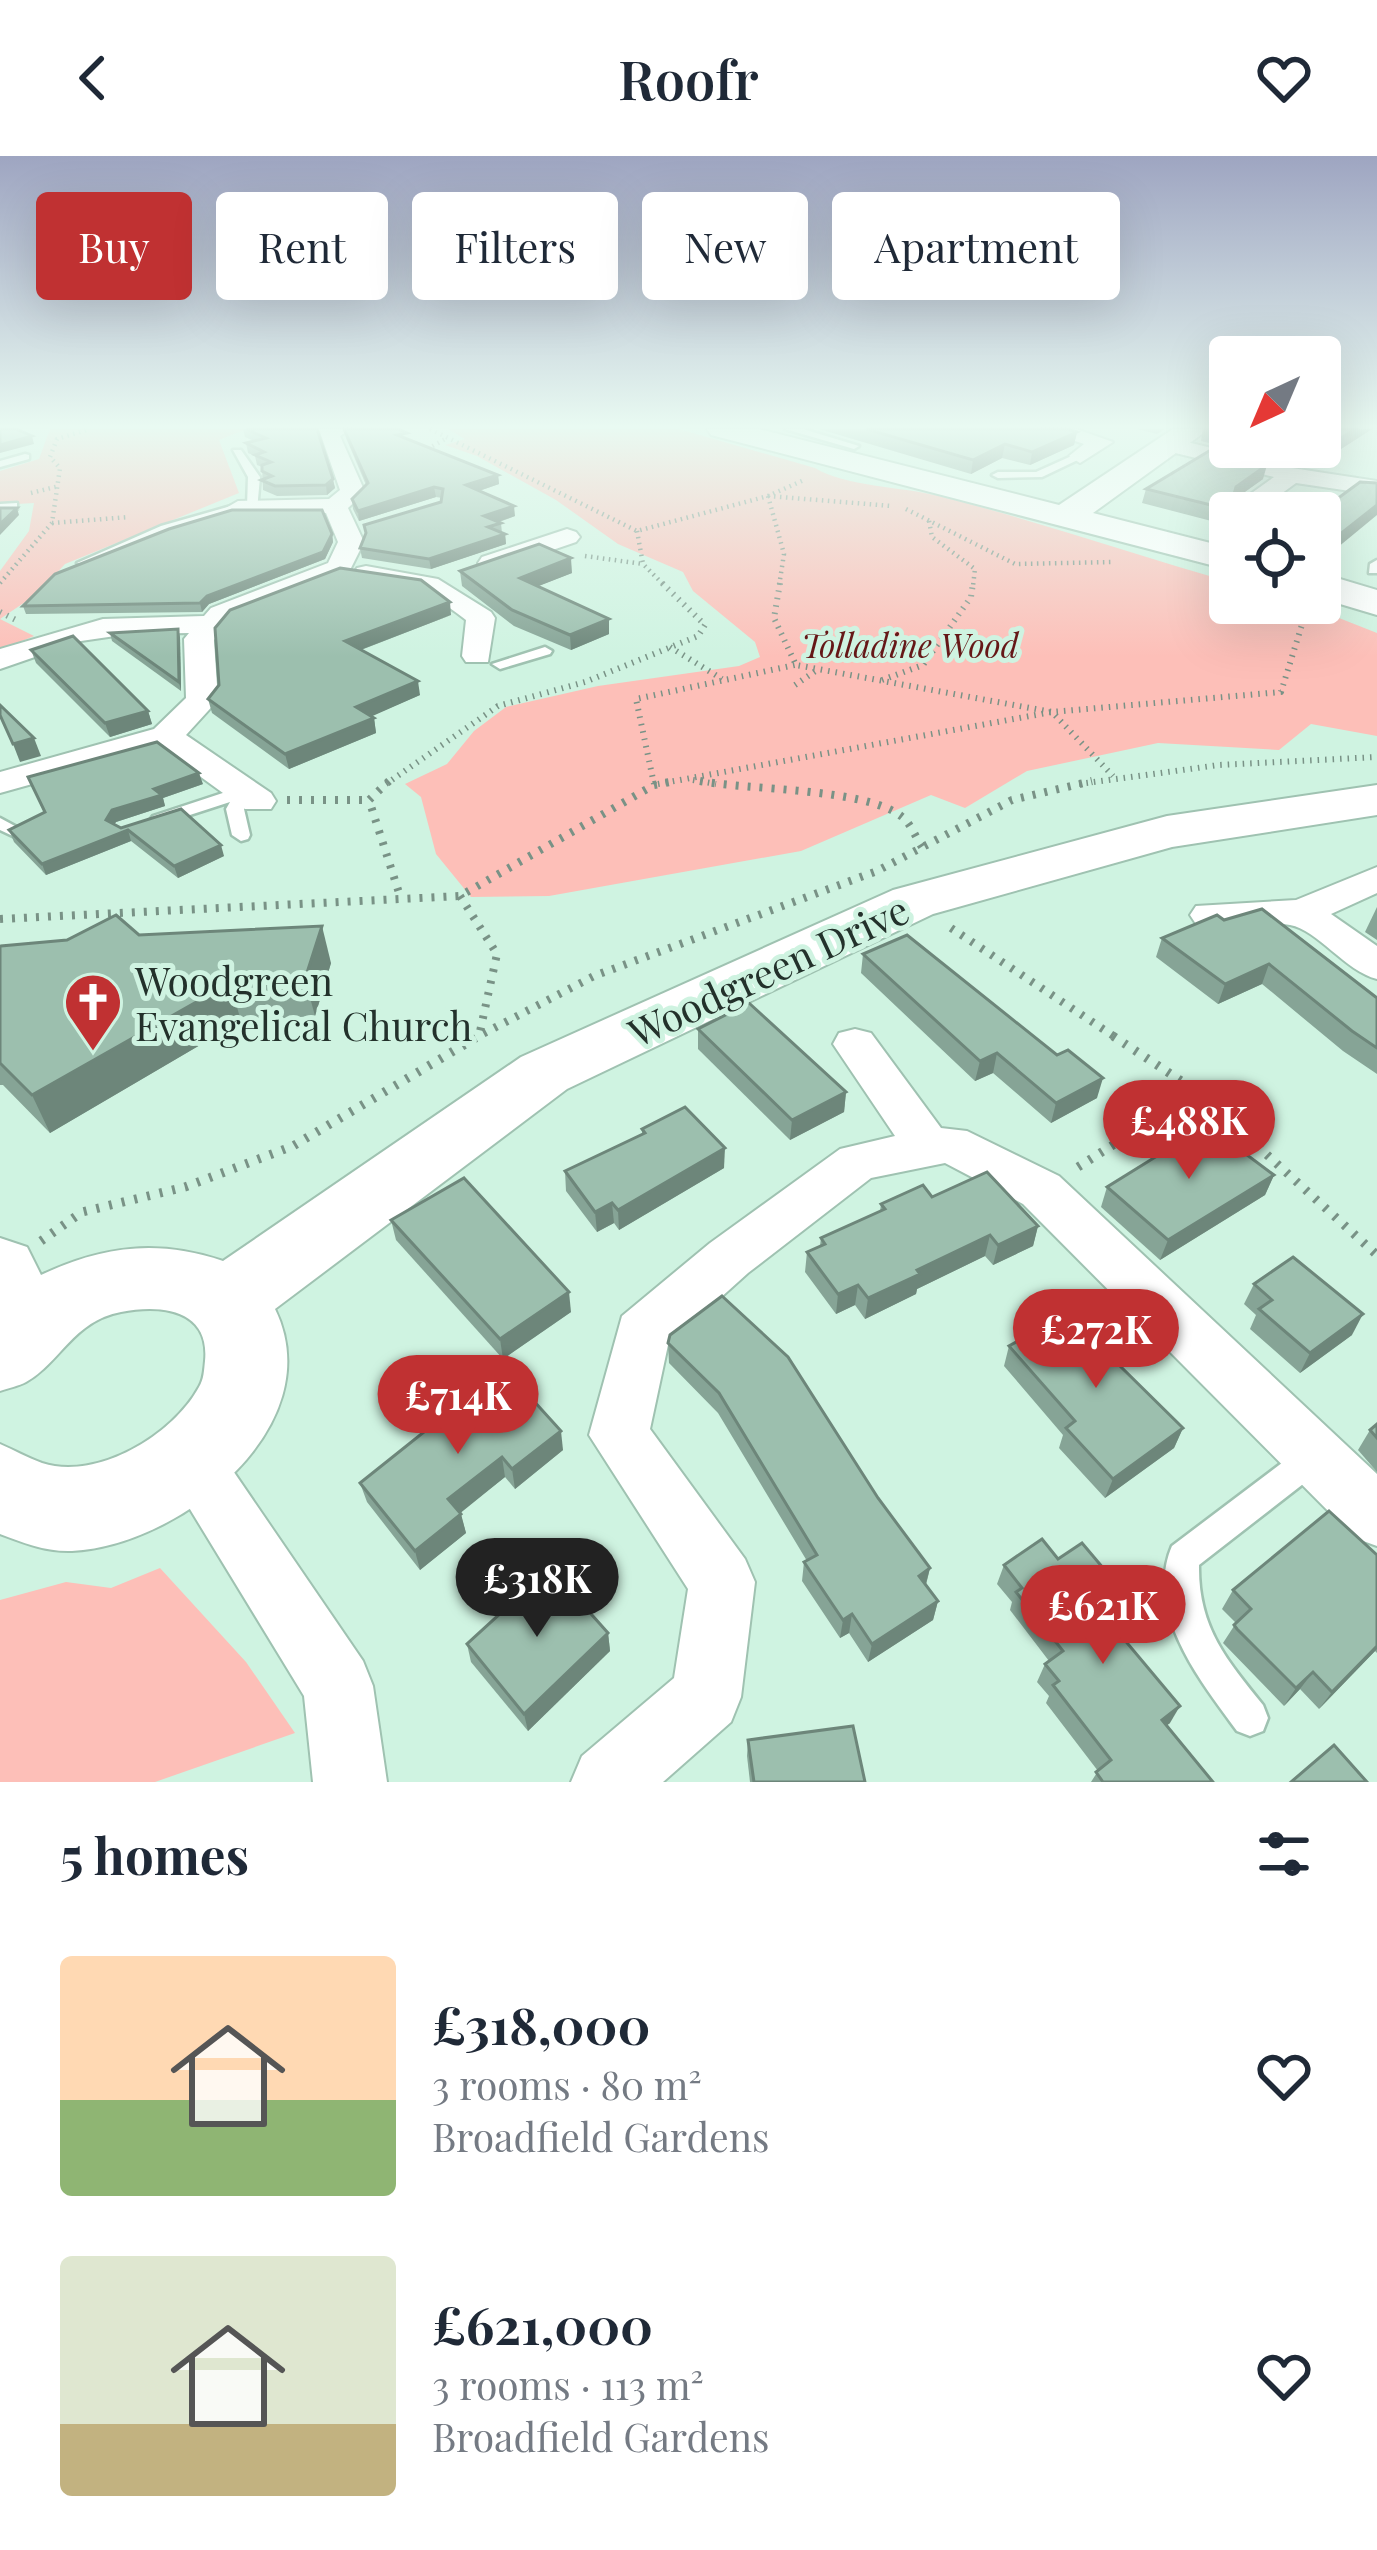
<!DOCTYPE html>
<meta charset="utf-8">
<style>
:root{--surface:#fff;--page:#f2f2f3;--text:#1f2937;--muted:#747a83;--accent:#c03132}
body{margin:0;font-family:"Playfair Display",serif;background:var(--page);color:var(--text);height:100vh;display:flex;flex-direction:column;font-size:45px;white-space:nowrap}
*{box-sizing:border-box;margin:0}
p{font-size:39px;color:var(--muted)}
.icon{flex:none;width:66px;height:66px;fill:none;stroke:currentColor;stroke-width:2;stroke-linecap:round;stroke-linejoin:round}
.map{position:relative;height:1626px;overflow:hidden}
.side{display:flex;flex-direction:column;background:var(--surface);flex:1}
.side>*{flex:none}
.hud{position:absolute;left:36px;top:36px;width:1305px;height:108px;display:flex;gap:24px}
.needle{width:78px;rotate:224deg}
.buttons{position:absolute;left:1209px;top:180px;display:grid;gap:24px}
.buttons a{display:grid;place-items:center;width:132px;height:132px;border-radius:12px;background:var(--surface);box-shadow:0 12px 48px #0002;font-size:60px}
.price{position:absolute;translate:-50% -102px;padding:0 27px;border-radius:42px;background:var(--accent);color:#fff;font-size:39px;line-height:78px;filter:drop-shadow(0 3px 6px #0008)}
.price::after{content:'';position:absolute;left:50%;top:72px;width:36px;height:27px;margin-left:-18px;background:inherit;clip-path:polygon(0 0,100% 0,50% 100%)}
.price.selected{background:#222;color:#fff}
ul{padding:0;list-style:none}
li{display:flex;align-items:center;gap:36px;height:300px;padding:0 60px}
li span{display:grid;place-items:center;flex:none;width:336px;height:240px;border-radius:12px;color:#555}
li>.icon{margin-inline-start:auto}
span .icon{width:144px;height:144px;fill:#fffc;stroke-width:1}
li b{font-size:51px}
h2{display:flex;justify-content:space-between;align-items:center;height:144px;padding:0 60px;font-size:51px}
.pill{padding:0 42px;border-radius:12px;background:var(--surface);box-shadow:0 12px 48px #0002;font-size:42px;line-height:108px}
.pill.selected{background:var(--accent);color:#fff}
header{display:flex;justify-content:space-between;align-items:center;height:156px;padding:0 60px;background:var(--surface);font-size:54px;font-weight:600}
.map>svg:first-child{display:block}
.green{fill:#fdbfb8}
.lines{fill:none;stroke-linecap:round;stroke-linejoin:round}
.lane-casing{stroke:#9fc2b1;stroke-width:5}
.street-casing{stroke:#9fc2b1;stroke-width:4}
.secondary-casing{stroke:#9fc2b1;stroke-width:4}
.path-far3{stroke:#799286;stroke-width:4.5;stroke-dasharray:1.5 4.5;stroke-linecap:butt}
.path-far2{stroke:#799286;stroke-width:6;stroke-dasharray:1.5 6;stroke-linecap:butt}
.path-far1{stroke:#799286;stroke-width:8;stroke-dasharray:3 9;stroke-linecap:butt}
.path{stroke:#799286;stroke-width:9;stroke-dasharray:3 10;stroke-linecap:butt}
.lane{fill:#fff;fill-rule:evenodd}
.street{fill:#fff;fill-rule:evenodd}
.secondary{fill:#fff;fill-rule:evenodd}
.wall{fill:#86a496}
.shaded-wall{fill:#6d867a}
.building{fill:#9cbfae;stroke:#6d867a;stroke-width:3}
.labels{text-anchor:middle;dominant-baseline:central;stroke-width:10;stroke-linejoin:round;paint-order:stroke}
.far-park-label{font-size:33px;font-style:italic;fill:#651717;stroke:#cff3e1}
.street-label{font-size:39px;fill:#23312b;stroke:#cff3e1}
.poi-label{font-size:39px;fill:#23312b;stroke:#cff3e1;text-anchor:start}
</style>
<header><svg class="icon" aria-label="back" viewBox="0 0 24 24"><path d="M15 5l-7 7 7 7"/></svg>Roofr<svg class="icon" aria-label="heart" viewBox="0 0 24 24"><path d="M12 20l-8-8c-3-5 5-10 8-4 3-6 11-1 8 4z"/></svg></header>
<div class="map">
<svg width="1377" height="1626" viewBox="0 0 1377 1626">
<rect width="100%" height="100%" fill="#cff3e1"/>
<g class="green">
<polygon points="50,273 246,273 219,284 239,337 65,408 37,438 0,463 34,480 0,494 0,415 29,375 34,347 0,349 0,315 39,303"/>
<path d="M448,273H679L815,312C844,330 903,331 939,340C1037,365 1133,398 1230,426V447H1301L1377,477V580L1311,568L1279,594L1158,587L1027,615L965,652L931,639L801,695L549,740L471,741L436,698L421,641L405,628L447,608L474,575L506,551L598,530L739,510L760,501L755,486L693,435L683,416L618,388L556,344L477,300L445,289L465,283Z"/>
<polygon points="160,1412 246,1506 295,1577 155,1626 0,1626 0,1444 66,1426 111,1432"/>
</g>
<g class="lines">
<defs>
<g id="lane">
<polygon points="785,273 803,273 859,290 854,293"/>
<polygon points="1265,291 1278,291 1249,309 1241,309 1241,305"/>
<polygon points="233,294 241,294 260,321 257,354 247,351 248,321"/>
<polygon points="25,298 29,299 29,303 0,311 0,305"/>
<polygon points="1076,298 1086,300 1042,321 998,322 992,319 998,316 1036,316"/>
<polygon points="17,347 17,353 0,356 0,348"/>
<polygon points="238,348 242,349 242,355 169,376 89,410 77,407 161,370"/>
<polygon points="1377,404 1377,417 1369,417 1370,408"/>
<polygon points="545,491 552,495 550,498 500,513 492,508"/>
<polygon points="244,630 253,635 244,653 250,679 248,683 241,685 232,679 226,653 230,646 159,669 150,664 153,660"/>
<polygon points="0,662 26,676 17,682 0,674"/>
<path d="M1314,1287L1325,1291L1329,1301L1325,1311L1199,1409C1198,1471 1226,1503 1263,1549L1268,1562L1263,1575L1250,1580L1237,1575C1201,1526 1144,1455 1172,1390L1303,1291Z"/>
</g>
<g id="street">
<polygon points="319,273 351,273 340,280 365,336 348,352 364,386 348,418 231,464 214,484 218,544 186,579 271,637 276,645 271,653 245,653 161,592 0,637 0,616 154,573 186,542 184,483 189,477 129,478 81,485 0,513 0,493 103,463 204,460 211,452 328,407 338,386 326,357 238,359 226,352 238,345 329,343 340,334"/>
<polygon points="1040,273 1076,273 1113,286 1080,307 1069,300 1084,288"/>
<polygon points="1171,282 1292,312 1377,325 1377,339 1296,327 1255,357 1234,357 1235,349 1274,321 1163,294 1163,284"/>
<polygon points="567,373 576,376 580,381 576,386 491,415 478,407 482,401"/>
<path d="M366,410L438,423L491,456L495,462L488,506H466L462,500L466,464C427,432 403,435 357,424L353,418L357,412Z"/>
<path d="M1377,711V737L1331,758L1377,790V823C1345,815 1318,774 1290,769C1259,763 1227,775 1196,768L1190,759L1196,750L1296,744Z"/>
<polygon points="855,873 871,877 941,972 967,975 1059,1020 1377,1318 1377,1390 1355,1382 1023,1048 945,1007 871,1022 748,1117 668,1189 650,1273 745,1403 755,1426 741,1541 731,1566 663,1626 571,1626 582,1600 674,1522 688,1433 589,1279 622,1160 710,1087 840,993 895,980 833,888 839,877"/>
<polygon points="190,1276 212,1284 363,1505 373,1530 387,1626 313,1626 304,1540 160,1304 168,1284"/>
</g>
<g id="secondary">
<polygon points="707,273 759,273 1059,349 1173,273 1209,273 1093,357 1230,392 1230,414 711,279"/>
<polygon points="1320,417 1377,434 1377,459 1320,442"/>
<path d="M1377,629V659L1172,691L933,758L567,933L275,1153C332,1270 179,1390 72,1395C46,1396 24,1387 0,1378V1288C14,1294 28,1302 42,1307C97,1325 173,1279 199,1231C204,1223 204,1214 205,1205C210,1154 162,1148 121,1156C73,1165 60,1207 26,1226C19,1230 8,1232 0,1235V1082L27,1091L41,1119C102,1090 158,1083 223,1105L521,901L893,734L1167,660Z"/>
</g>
</defs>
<use href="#lane" class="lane-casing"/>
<use href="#street" class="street-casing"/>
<use href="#secondary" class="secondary-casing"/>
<g class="path-far3">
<polyline points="430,273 637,375 768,340 804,324"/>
<polyline points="422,296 447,282"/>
<polyline points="31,337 59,330"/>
<polyline points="768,340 784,398 779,430"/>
<polyline points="768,340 892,350"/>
<polyline points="906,353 1015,408 1112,406"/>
<polyline points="929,365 932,381 975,413 973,430"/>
<polyline points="52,367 129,361"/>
<polyline points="637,375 643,408 665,430"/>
<polyline points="585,400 643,408"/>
<polyline points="0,427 52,367 60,312 50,301 57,283 90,273"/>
</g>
<g class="path-far2">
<polyline points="780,427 774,462 796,509 1052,556 1113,620"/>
<polyline points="0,456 20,466"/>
<polyline points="670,491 722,523"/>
<polyline points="882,524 923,509 971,441 973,427"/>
<polyline points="795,529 817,514"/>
<polyline points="693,624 716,628"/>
<polyline points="386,628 498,550 585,526 698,480 705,469 662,427"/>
<polyline points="654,628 636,543 795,509"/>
<polyline points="658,628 1052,556 1281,536 1305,459 1272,447"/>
<polyline points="1079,628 1219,609 1377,601"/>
</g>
<g class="path-far1">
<polyline points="389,625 369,644 401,743"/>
<path d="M700,625C748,634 864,632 901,660C910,666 916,682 922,691"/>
<polyline points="287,644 369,644"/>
<polyline points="460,740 497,798 479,880"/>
<polyline points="0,763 460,740 654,629 675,625"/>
<polyline points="951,772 1118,883"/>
<polyline points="473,883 594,820 877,715 1012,644 1092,625"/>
</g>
<g class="path">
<polyline points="1113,880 1198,936 1377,1099"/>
<polyline points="1078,1011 1197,936"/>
<polyline points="41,1085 82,1056 185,1031 293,990 479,880"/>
</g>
<use href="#lane" class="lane"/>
<use href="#street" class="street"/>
<use href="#secondary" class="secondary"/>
</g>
<g class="wall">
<polygon points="243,273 317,273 335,332 327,339 277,340 263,334 262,311 257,309 255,300 248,297 246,287 254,285 245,281"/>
<polygon points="344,273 407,283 498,319 499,328 479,335 515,360 499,366 501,367 502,377 505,378 506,388 431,413 362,402 360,392 366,379 364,369 441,346 442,342 436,341 359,365 353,353 352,343 366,329 346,282"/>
<polygon points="819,273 1068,273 1077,276 1074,289 1030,309 1002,302 971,318"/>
<polygon points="1137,273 1165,273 1157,278"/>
<polygon points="1203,273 1230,273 1230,291 1256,291 1247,296 1201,285"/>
<polygon points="1320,273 1372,273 1313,311 1269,302 1272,291 1320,291"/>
<polygon points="1263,323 1235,343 1238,347 1235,357 1230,357 1223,368 1142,347 1146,333"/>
<polygon points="332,378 333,386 325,403 209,448 202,456 26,458 23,450"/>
<polygon points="460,415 572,417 538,430 609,478 571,494 514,470 462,430"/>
<polygon points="451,459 361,494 420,539 371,560 374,562 376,577 289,613 212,557 208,543"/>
<polygon points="178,473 180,482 181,535 112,485 110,477"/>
<polygon points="31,494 148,555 152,568 110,581 36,507"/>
<polygon points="203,628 163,642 165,650 116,666 114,668 121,672 224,700 178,722 131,685 46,719 14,686 9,674 44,656 33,633"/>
<polygon points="1377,751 1377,784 1365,776"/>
<polygon points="1224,764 1377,842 1377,918 1343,895 1262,828 1218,848 1156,801 1162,782"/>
<polygon points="139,779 331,807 315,860 241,865 50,977 3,929 0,929 0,791"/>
<polygon points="863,798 1097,942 1051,967 993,917 975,925 861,817"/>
<polygon points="698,873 846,936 844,956 790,984 698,893"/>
<polygon points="642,973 724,1012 619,1074 614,1067 597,1076 566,1035 565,1015 642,979"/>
<polygon points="1274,1019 1265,1039 1160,1104 1101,1051 1107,1031"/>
<polygon points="932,1041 1038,1070 1033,1090 993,1109 985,1100 917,1133 916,1138 865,1163 855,1149 836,1158 805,1116 807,1096 820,1090 821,1082 880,1056 881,1048"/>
<polygon points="391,1064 571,1156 503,1203 396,1084"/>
<polygon points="1254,1128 1352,1179 1300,1217 1250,1173 1256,1159 1244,1148"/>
<polygon points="668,1187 878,1342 930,1412 926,1429 938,1445 933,1464 868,1506 849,1477 840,1482 802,1425 804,1406 807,1405 718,1257 669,1207"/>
<polygon points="1009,1190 1122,1212 1183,1272 1174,1292 1105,1342 1059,1292 1063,1279 1004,1210"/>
<polygon points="504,1212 563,1294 515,1333 505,1321 460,1356 466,1377 420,1414 367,1346 360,1327"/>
<polygon points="1377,1268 1377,1316 1358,1294 1370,1274"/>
<polygon points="1377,1399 1377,1497 1375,1495 1319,1553 1300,1533 1284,1550 1223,1487 1236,1467 1222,1453 1233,1434"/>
<polygon points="1058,1403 1131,1445 1122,1463 1113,1470 1170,1567 1167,1569 1213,1626 1091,1626 1098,1615 1046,1547 1049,1540 1037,1526 1045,1508 1049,1505 1010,1454 1012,1446 997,1428 1004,1409"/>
<polygon points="608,1477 610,1495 528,1575 471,1506 467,1488"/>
<polygon points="748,1584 865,1626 750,1626 747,1600"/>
</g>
<g class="shaded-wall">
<polygon points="1355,273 1372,273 1313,311 1318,297"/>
<polygon points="1077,276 1074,289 1030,309 1032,296"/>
<polygon points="32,280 34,288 0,297 0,289"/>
<polygon points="1005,288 1002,302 971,318 973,304"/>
<polygon points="1267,309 1263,323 1232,345 1236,331"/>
<polygon points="498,319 499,328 467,339 466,329"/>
<polygon points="333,323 335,332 327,339 326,329"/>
<polygon points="434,331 436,341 359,365 358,355"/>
<polygon points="1238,347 1235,357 1230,357 1230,364 1223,368 1227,353"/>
<polygon points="1377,349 1377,359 1320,406 1321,394"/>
<polygon points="514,350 515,360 486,370 484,360"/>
<polygon points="17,352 19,359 0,379 0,368"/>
<polygon points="332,378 333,386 325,403 209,448 202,456 200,447 207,440"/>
<polygon points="505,378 506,388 431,413 429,403"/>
<polygon points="571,402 572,417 521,437 520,422"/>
<polygon points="450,446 451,459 347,499 345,485"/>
<polygon points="609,463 609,478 571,494 570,479"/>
<polygon points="178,473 180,482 181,535 179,526"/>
<polygon points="418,525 420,539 359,566 356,551"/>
<polygon points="148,555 152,568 110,581 105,567"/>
<polygon points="374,562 376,577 289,613 285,598"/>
<polygon points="34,582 41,600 20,606 13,588"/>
<polygon points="199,617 203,628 163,642 165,650 116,666 110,675 106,664 112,654 154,633"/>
<polygon points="128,674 131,685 46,719 42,708"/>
<polygon points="221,689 224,700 178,722 174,710"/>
<polygon points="322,770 331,807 315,860 305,823"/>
<polygon points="1269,808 1262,828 1218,848 1225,828"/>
<polygon points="230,827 241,865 50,977 32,939"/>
<polygon points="997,897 993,917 975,925 980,905"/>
<polygon points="1103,922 1097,942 1051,967 1056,947"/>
<polygon points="846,936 844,956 790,984 792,964"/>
<polygon points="725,992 724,1012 619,1074 618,1054"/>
<polygon points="1274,1019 1265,1039 1160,1104 1168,1084"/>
<polygon points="612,1047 614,1067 597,1076 595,1056"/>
<polygon points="1038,1070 1033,1090 993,1109 998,1089"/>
<polygon points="990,1079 985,1100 917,1133 916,1138 865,1163 868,1142 917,1114"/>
<polygon points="858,1129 855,1149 836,1158 838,1138"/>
<polygon points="569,1136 571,1156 503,1203 500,1183"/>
<polygon points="1363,1158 1352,1179 1300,1217 1310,1197"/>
<polygon points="1127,1198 1120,1218 1115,1205"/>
<polygon points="1183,1272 1174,1292 1105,1342 1113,1323"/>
<polygon points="561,1275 563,1294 515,1333 512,1313"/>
<polygon points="502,1301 505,1321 453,1363 448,1343"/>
<polygon points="461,1358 466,1377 420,1414 415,1395"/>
<polygon points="930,1412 925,1431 919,1420"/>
<polygon points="938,1445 933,1464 868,1506 872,1488"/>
<polygon points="1131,1445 1122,1463 1099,1481 1107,1463"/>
<polygon points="852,1458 849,1477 840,1482 843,1464"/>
<polygon points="608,1477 610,1495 528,1575 524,1558"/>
<polygon points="1377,1490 1377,1493 1319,1553 1332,1536"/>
<polygon points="1313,1516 1300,1533 1284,1550 1296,1532"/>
<polygon points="1180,1550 1170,1567 1152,1581 1162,1564"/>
</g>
<g class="building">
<polygon points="0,273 16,273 32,280 0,289"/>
<polygon points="246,273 317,273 333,323 326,329 275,330 261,324 272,320 262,315 262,309 271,306 255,299 264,296 246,287 266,282"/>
<polygon points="344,273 398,273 407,277 397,279 498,319 466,329 514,350 484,360 501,367 488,371 505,378 429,403 360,392 366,377 364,369 441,346 443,333 434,331 358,355 352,343 368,327"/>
<polygon points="866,273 1068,273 1077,276 1032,296 1005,288 973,304"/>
<polygon points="1320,273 1355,273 1318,297 1288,291 1320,291"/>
<polygon points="1209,295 1267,309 1236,331 1233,342 1238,347 1227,353 1146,333"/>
<polygon points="1360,326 1377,327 1377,349 1320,394 1320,357 1318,357"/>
<polygon points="0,352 17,352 0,368"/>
<polygon points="232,354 322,354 332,378 323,396 207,440 200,447 23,450 55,418 169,373"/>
<polygon points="539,388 571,402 520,422 609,463 570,479 512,454 460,415"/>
<polygon points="340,412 421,424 450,446 345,485 418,525 356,551 374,562 285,598 208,543 219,529 215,472 230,454"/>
<polygon points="178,473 179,526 110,477"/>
<polygon points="73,480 148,555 105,567 31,494"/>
<polygon points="0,549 34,582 13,588 0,559"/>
<polygon points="157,586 199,617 154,633 162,639 112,654 106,664 121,672 181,653 221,689 174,710 128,674 42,708 9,674 45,656 28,621"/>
<polygon points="1262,753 1377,842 1377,892 1352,875 1269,808 1225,828 1162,782 1217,759 1224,764"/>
<polygon points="116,759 139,779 322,770 305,823 230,827 32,939 0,907 0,791 1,790 67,784"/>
<polygon points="907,779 1057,899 1068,894 1103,922 1056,947 997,897 980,905 863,798"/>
<polygon points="749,847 846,936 792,964 698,873"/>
<polygon points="685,951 725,992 618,1054 612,1047 595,1056 565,1015 645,977 642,973"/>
<polygon points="1207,969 1274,1019 1168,1084 1107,1031"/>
<polygon points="987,1016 1038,1070 998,1089 990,1079 917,1114 920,1118 868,1142 858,1129 838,1138 807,1096 825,1088 821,1082 885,1053 881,1048 923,1029 932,1041"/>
<polygon points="464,1022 569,1136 500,1183 391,1064"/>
<polygon points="1293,1101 1363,1158 1310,1197 1259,1153 1272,1144 1254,1128"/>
<polygon points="722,1140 788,1201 878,1342 930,1412 919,1420 938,1445 872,1488 852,1458 843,1464 804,1406 817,1399 719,1237 668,1187 670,1179"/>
<polygon points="1081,1150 1127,1198 1115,1205 1183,1272 1113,1323 1066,1272 1075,1265 1009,1190"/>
<polygon points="504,1212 561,1275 512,1313 502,1301 448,1343 461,1358 415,1395 360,1327"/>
<polygon points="1377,1268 1377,1282 1370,1274"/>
<polygon points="1329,1355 1377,1399 1377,1490 1332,1536 1313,1516 1296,1532 1237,1473 1234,1469 1251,1453 1233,1434"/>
<polygon points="1042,1383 1058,1403 1082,1387 1131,1445 1107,1463 1180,1550 1162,1564 1213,1626 1103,1626 1096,1616 1111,1604 1053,1529 1059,1525 1045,1508 1063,1495 1016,1436 1022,1432 1004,1409"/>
<polygon points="550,1412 608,1477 524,1558 467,1488"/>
<polygon points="853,1570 865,1626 754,1626 748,1584"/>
<polygon points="1334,1589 1367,1626 1291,1626"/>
</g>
<linearGradient id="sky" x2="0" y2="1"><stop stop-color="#9ea5c1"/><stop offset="0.54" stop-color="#e9faf2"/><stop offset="1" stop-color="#e9faf2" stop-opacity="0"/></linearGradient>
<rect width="1377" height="501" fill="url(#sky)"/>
<defs>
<symbol id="church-pin" viewBox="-11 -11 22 30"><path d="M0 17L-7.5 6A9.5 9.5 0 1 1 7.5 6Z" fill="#c03132" stroke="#cff3e1"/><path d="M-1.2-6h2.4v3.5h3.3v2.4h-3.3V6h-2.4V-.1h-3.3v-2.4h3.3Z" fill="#fff"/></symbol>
</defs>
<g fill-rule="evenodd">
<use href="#church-pin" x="60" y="813" width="66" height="90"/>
</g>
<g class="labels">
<g class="far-park-label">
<text x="910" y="488">Tolladine Wood</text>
</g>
<g class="street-label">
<text transform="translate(768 814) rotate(-25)">Woodgreen Drive</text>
</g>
<g class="poi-label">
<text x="135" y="824">Woodgreen<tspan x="135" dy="45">Evangelical Church</tspan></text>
</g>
</g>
</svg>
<div class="buttons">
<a><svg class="needle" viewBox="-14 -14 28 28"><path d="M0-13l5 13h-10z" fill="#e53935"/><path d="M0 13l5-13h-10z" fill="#747a83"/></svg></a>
<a><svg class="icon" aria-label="locate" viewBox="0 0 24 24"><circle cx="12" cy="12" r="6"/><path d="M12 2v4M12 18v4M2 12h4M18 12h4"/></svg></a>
</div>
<b class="price" style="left:1189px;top:1026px">£488K</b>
<b class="price" style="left:1096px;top:1235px">£272K</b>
<b class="price" style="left:458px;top:1301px">£714K</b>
<b class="price selected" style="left:537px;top:1484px">£318K</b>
<b class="price" style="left:1103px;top:1511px">£621K</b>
<div class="hud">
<a class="pill selected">Buy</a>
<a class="pill">Rent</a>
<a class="pill">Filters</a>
<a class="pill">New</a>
<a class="pill">Apartment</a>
</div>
</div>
<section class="side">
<h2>5 homes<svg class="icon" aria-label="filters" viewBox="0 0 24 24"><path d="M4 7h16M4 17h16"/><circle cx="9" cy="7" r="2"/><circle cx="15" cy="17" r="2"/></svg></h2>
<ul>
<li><span style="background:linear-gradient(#ffd9b3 60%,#8fb573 0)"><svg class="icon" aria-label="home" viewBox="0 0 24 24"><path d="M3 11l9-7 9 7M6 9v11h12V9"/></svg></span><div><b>£318,000</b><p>3 rooms · 80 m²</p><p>Broadfield Gardens</p></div><svg class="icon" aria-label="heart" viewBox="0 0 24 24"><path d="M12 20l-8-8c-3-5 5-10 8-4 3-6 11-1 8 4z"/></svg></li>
<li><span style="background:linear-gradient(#dfe7d0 70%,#c2b280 0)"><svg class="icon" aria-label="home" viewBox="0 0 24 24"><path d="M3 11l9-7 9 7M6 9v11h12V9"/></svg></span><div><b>£621,000</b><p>3 rooms · 113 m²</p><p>Broadfield Gardens</p></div><svg class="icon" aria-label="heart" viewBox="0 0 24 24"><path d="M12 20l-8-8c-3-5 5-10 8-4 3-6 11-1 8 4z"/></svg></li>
</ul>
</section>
